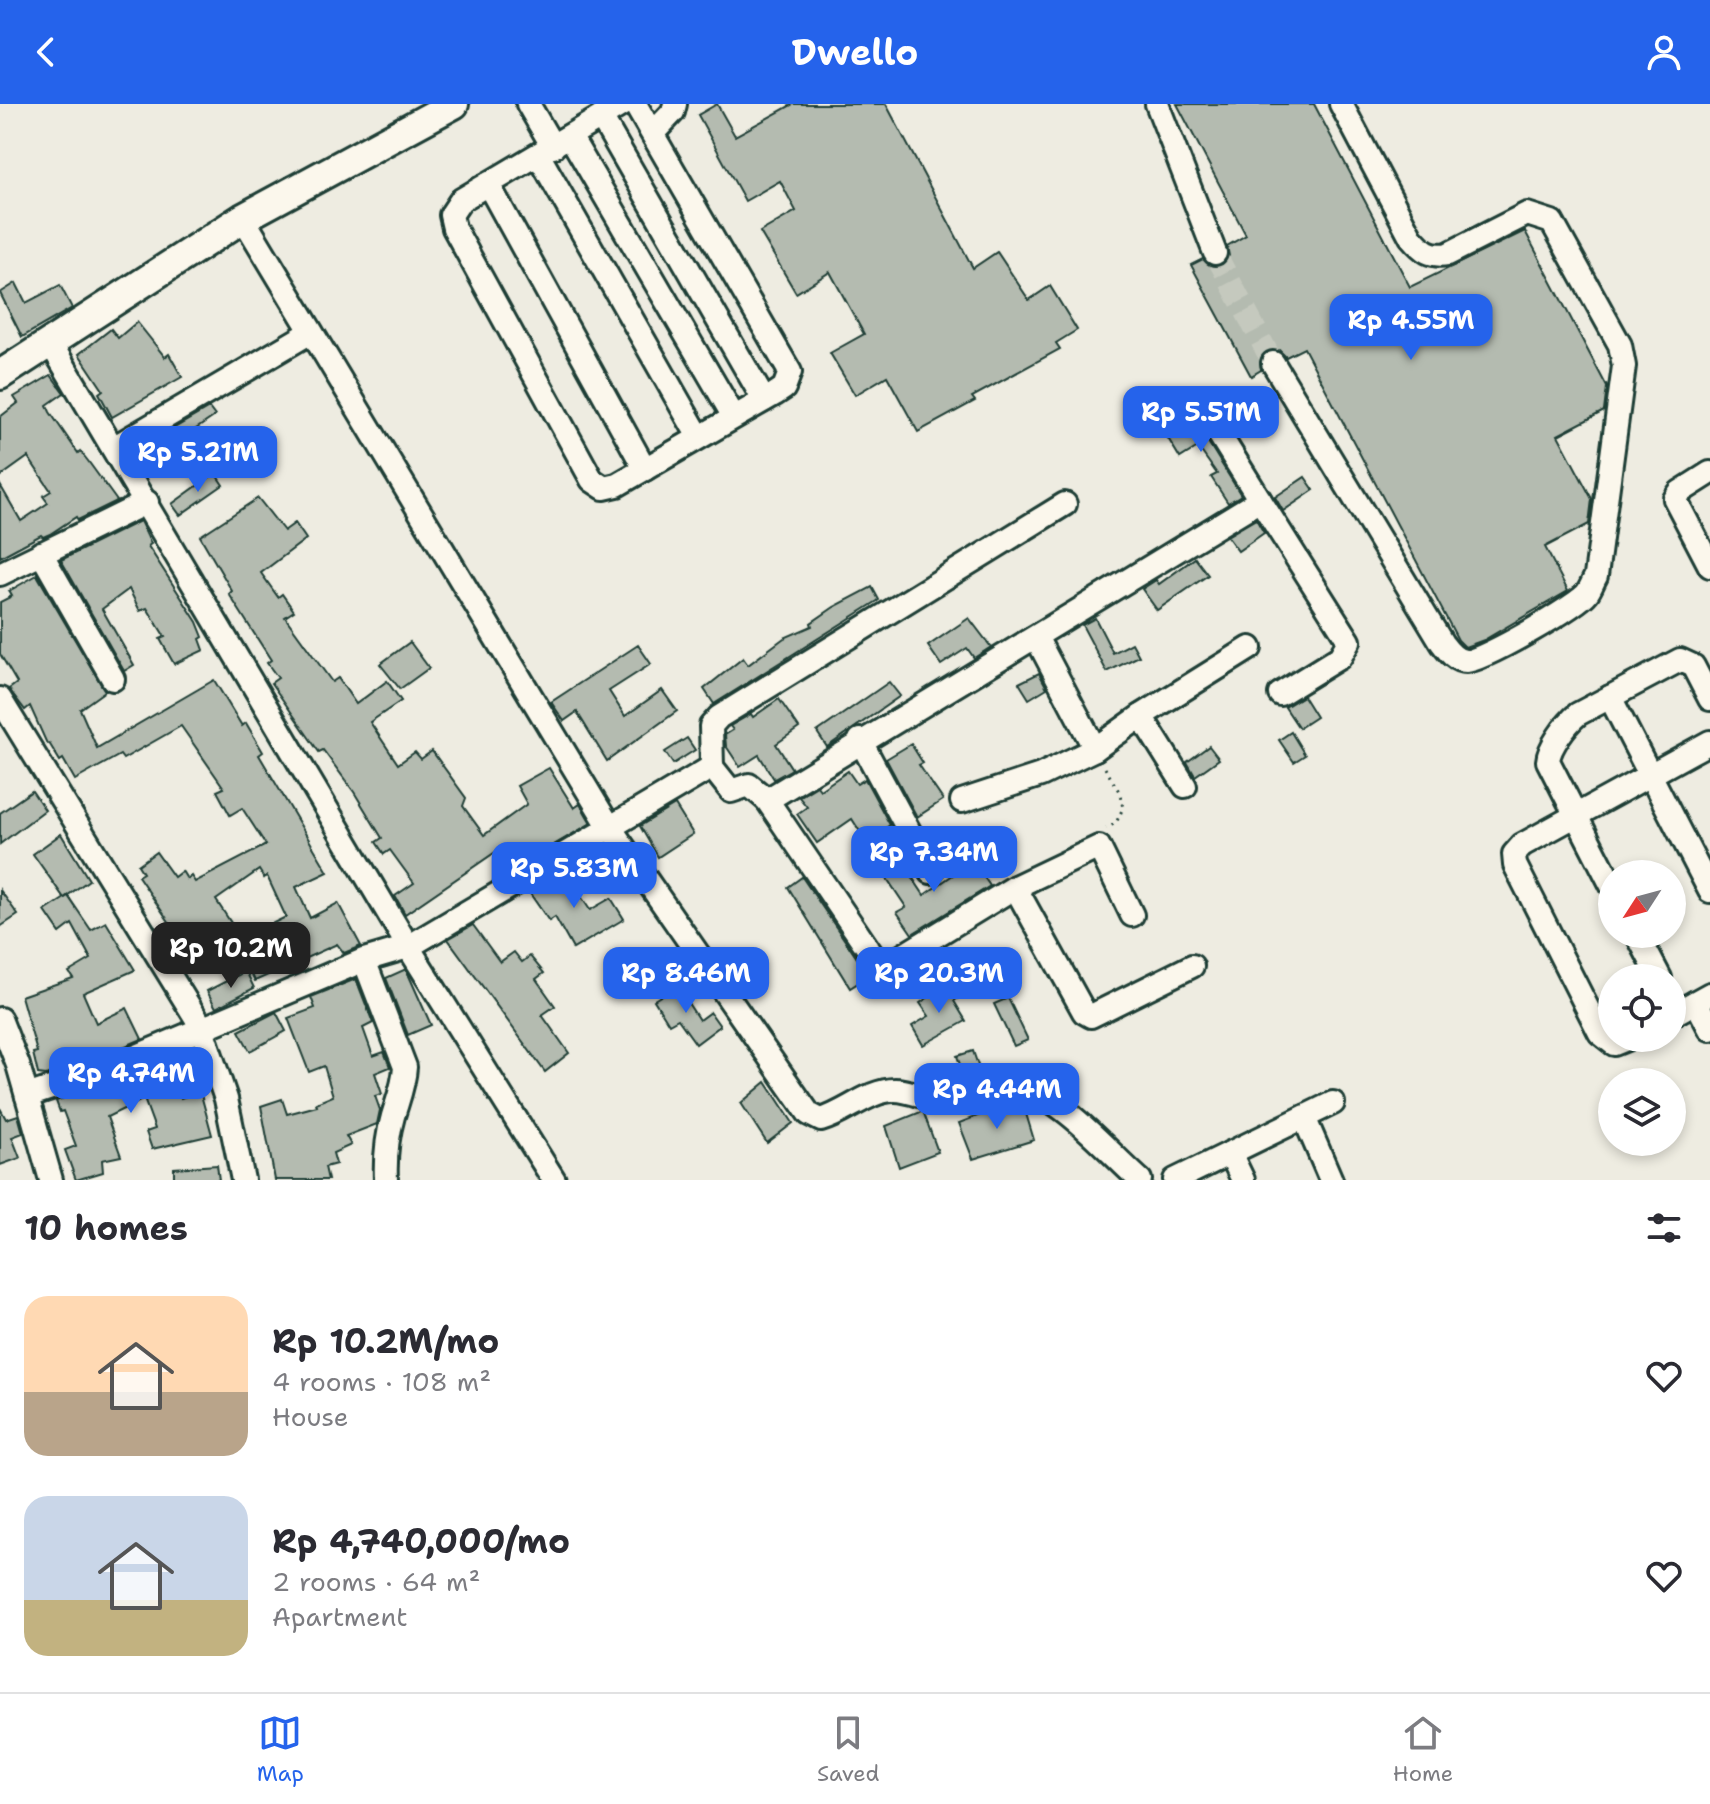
<!DOCTYPE html>
<meta charset="utf-8">
<style>
:root{--surface:#fff;--page:#f2f2f3;--text:#2b2b33;--muted:#7c7c81;--line:#e1e1e2;--accent:#2563eb}
body{margin:0;font-family:"Shantell Sans",sans-serif;background:var(--page);color:var(--text);height:100vh;display:flex;flex-direction:column;font-size:30px;white-space:nowrap}
*{box-sizing:border-box;margin:0}
p{font-size:26px;color:var(--muted)}
.icon{flex:none;width:44px;height:44px;fill:none;stroke:currentColor;stroke-width:2;stroke-linecap:round;stroke-linejoin:round}
.map{position:relative;height:1076px;overflow:hidden}
.panel{display:flex;flex-direction:column;background:var(--surface);flex:1}
.panel>*{flex:none}
.needle{width:52px;rotate:234deg}
.controls{position:absolute;left:1598px;top:756px;display:grid;gap:16px}
.controls a{display:grid;place-items:center;width:88px;height:88px;border-radius:50%;background:var(--surface);box-shadow:0 4px 12px #0003;font-size:40px}
.price{position:absolute;translate:-50% -68px;padding:0 18px;border-radius:16px;background:var(--accent);color:#fff;font-size:26px;line-height:52px;filter:drop-shadow(0 2px 4px #0008)}
.price::after{content:'';position:absolute;left:50%;top:48px;width:24px;height:18px;margin-left:-12px;background:inherit;clip-path:polygon(0 0,100% 0,50% 100%)}
.price.on{background:#222;color:#fff}
ul{padding:0;list-style:none}
li{display:flex;align-items:center;gap:24px;height:200px;padding:0 24px}
li span{display:grid;place-items:center;flex:none;width:224px;height:160px;border-radius:24px;color:#555}
li>.icon{margin-inline-start:auto}
span .icon{width:96px;height:96px;fill:#fffc;stroke-width:1}
li b{font-size:34px}
h2{display:flex;justify-content:space-between;align-items:center;height:96px;padding:0 24px;font-size:34px}
header{display:flex;justify-content:space-between;align-items:center;height:104px;padding:0 24px;background:var(--accent);color:#fff;font-size:36px;font-weight:700}
.tabs{display:flex;justify-content:space-around;align-items:center;height:112px;border-top:2px solid var(--line);background:var(--surface);font-size:22px;color:var(--muted)}
.tabs a{display:grid;justify-items:center;gap:4px}
.tabs .on{color:var(--accent)}
.map>svg:first-child{display:block}
.building{fill:#b4bbb0;stroke:#1f3d34;stroke-width:2;fill-rule:evenodd}
.lines{fill:none;stroke-linecap:round;stroke-linejoin:round}
.minor-tunnel{stroke:#c5c9be;stroke-width:22;stroke-dasharray:22 11;stroke-linecap:butt}
.minor-casing{stroke:#1f3d34;stroke-width:28}
.major-casing{stroke:#1f3d34;stroke-width:34}
.path{stroke:#1f3d34;stroke-width:3;stroke-dasharray:2 6;stroke-linecap:butt}
.minor{stroke:#fbf7ec;stroke-width:22}
.major{stroke:#fbf7ec;stroke-width:28}
</style>
<header><svg class="icon" aria-label="back" viewBox="0 0 24 24"><path d="M15 5l-7 7 7 7"/></svg>Dwello<svg class="icon" aria-label="person" viewBox="0 0 24 24"><circle cx="12" cy="8" r="4"/><path d="M4 21q1-7 8-7t8 7"/></svg></header>
<div class="map">
<svg width="1710" height="1076" viewBox="0 0 1710 1076">
<rect width="100%" height="100%" fill="#eeece1"/>
<filter id="ink" filterUnits="userSpaceOnUse"><feTurbulence type="fractalNoise" baseFrequency=".0125" numOctaves="2"/><feDisplacementMap in="SourceGraphic" scale="16" xChannelSelector="R" yChannelSelector="G"/><feConvolveMatrix kernelMatrix="1 2 1 2 8 2 1 2 1" color-interpolation-filters="sRGB"/></filter>
<g filter="url(#ink)">
<g class="building">
<polygon points="717,0 735,32 793,0 886,0 973,164 997,148 1029,196 1050,182 1077,226 1056,239 1060,245 972,293 975,297 918,328 887,272 855,291 830,249 864,230 830,168 796,189 760,128 796,107 780,77 745,97 698,11"/>
<polygon points="1177,0 1314,0 1410,183 1525,127 1607,283 1604,307 1558,331 1592,395 1589,420 1545,443 1568,487 1484,536 1465,543 1458,536 1304,244 1286,253 1279,246 1266,247 1260,253 1261,266 1251,272 1191,161 1203,155 1212,163 1221,162 1229,152 1227,142 1246,131"/>
<polygon points="16,179 26,199 60,181 72,204 22,233 0,189"/>
<polygon points="137,218 165,253 169,250 182,273 112,313 99,289 103,286 79,250 111,225 118,234"/>
<polygon points="51,271 64,289 47,301 50,308 78,349 80,347 88,357 117,397 78,416 76,413 50,430 43,433 41,431 0,453 0,381 21,417 48,399 43,392 51,387 28,353 0,373 0,313 18,299 14,293"/>
<polygon points="209,304 215,312 174,340 183,353 159,369 142,343"/>
<polygon points="1183,313 1191,326 1198,322 1241,391 1228,399 1211,373 1217,370 1198,343 1180,354 1163,326"/>
<polygon points="215,369 223,381 180,411 172,400"/>
<polygon points="1305,373 1314,386 1283,407 1275,393"/>
<polygon points="258,394 284,427 295,419 306,435 261,469 278,493 282,490 294,507 285,513 332,578 338,574 356,600 387,577 401,597 370,618 398,660 415,648 421,655 432,647 466,694 463,702 484,731 527,700 517,682 549,664 574,704 580,700 591,719 513,765 500,745 405,810 395,792 414,779 390,746 384,750 376,738 382,734 354,688 323,646 319,648 271,579 278,574 267,559 271,556 229,490 232,487 200,432"/>
<polygon points="1256,415 1264,429 1238,447 1227,432"/>
<polygon points="140,417 151,440 148,442 197,518 203,533 200,535 204,546 174,560 160,535 165,533 147,504 140,507 129,485 102,505 134,561 124,567 61,456"/>
<polygon points="1195,454 1208,471 1157,506 1142,485 1156,476 1159,480"/>
<path d="M37,471L105,587L80,605L97,644L214,576L242,622L246,619L263,648L259,651L328,768L296,783L310,814L338,799L361,842L344,849L337,840L255,877L236,839L211,855L198,836L181,844L176,828L138,772L143,769L138,761L156,748L174,773L182,767L187,775L191,772L195,778L266,741L242,704L230,711L217,687L224,684L181,622L123,655L120,651L75,676L63,655L60,657L49,639L47,640L30,602L25,606L9,585L17,579L0,550V498L12,492L9,487ZM259,766L264,774L267,772L286,813L259,826L257,822L239,831L216,796Z"/>
<polygon points="872,483 879,496 714,600 704,585 743,554 748,561 784,534 812,522 811,519 834,503"/>
<polygon points="969,514 991,543 974,554 967,544 941,561 928,542"/>
<polygon points="1095,514 1113,549 1132,539 1139,552 1107,568 1082,521"/>
<polygon points="410,538 429,564 400,585 380,560"/>
<polygon points="638,541 651,560 609,587 625,612 662,586 677,607 607,657 577,608 564,617 551,598"/>
<polygon points="1039,569 1047,584 1029,595 1019,579"/>
<polygon points="889,578 900,592 827,643 817,628"/>
<polygon points="1303,592 1316,613 1299,624 1285,603"/>
<polygon points="779,595 799,624 776,640 792,665 774,675 759,651 740,663 726,642 725,631 733,626 730,622 751,610 753,613"/>
<polygon points="1291,628 1305,651 1294,658 1279,636"/>
<polygon points="687,634 695,646 673,660 665,648"/>
<polygon points="911,640 923,659 919,661 943,696 917,713 886,655"/>
<polygon points="1209,642 1219,655 1195,672 1187,658"/>
<polygon points="848,667 857,680 865,675 890,721 866,737 852,715 817,739 797,710 807,703 799,693 817,682 820,686"/>
<polygon points="32,687 45,706 0,740 0,709"/>
<polygon points="675,701 693,730 658,753 640,722"/>
<polygon points="61,730 89,776 64,794 33,750"/>
<polygon points="973,757 990,782 912,830 897,808 906,803 884,770 902,758 924,791"/>
<polygon points="564,767 590,806 611,794 624,815 573,845 555,813 549,817 529,788"/>
<polygon points="802,773 863,863 872,870 850,884 788,783"/>
<polygon points="0,786 18,811 0,823"/>
<polygon points="68,792 91,826 106,818 135,866 83,889 96,919 127,904 142,935 97,954 46,971 38,970 33,949 37,948 21,892 73,874 69,868 91,855 72,820 60,829 45,807"/>
<polygon points="473,821 500,858 514,848 522,858 530,852 544,869 536,875 555,902 542,911 569,949 545,968 448,835"/>
<polygon points="406,865 431,921 408,931 386,874"/>
<polygon points="246,867 254,884 216,904 207,887"/>
<polygon points="356,875 373,919 363,924 373,952 384,948 390,963 375,969 382,990 375,992 380,1006 377,1020 346,1032 351,1041 333,1049 336,1060 325,1063 328,1076 275,1076 261,1002 282,995 287,1010 317,1002 316,999 333,992 324,962 309,968 288,914 315,904 311,893"/>
<polygon points="951,878 960,893 954,897 966,917 923,941 912,922 929,912 920,899"/>
<polygon points="677,882 699,916 710,908 720,922 696,940 678,915 669,920 654,896"/>
<polygon points="1008,894 1028,936 1014,942 994,900"/>
<polygon points="276,908 286,927 250,947 239,927"/>
<polygon points="973,947 984,979 968,983 957,952"/>
<polygon points="170,953 181,994 200,987 212,1031 152,1045 146,1028 155,1025 144,995 107,1013 121,1052 102,1056 103,1068 76,1076 65,1046 76,1042 63,1007 60,1008 56,997"/>
<polygon points="766,978 793,1019 767,1039 741,999"/>
<polygon points="1024,1003 1034,1036 973,1055 959,1019 993,1006"/>
<polygon points="0,1004 6,1015 18,1011 23,1029 12,1033 20,1054 0,1061"/>
<polygon points="923,1007 938,1048 899,1063 886,1022"/>
<polygon points="217,1061 219,1076 174,1076 174,1064"/>
</g>
<g class="lines">
<polyline class="minor-tunnel" points="1215,149 1273,259"/>
<defs>
<g id="minor">
<polyline points="528,0 553,43"/>
<polyline points="623,0 461,96 451,111 454,124 592,376 604,384 617,381 775,290 784,284 790,268 635,0"/>
<polyline points="1157,0 1215,149"/>
<polyline points="601,13 764,296"/>
<polyline points="654,28 673,8 675,0"/>
<polyline points="570,32 734,313"/>
<polyline points="539,52 699,333"/>
<polyline points="488,80 645,365"/>
<path d="M243,114L609,722L809,1010L821,1016C846,1009 869,986 895,986C912,986 932,998 956,998C983,998 1014,981 1041,992C1071,1005 1114,1053 1140,1076"/>
<polyline points="51,240 412,849 554,1076"/>
<path d="M1273,259L1442,539C1448,547 1455,557 1466,557C1481,558 1577,502 1587,489C1591,484 1593,477 1596,472L1624,262L1620,241L1552,118L1527,110L1448,150C1430,153 1423,147 1411,133L1341,0"/>
<polyline points="113,344 311,228"/>
<polyline points="1710,369 1680,388 1675,395 1710,462"/>
<polyline points="1260,396 1349,537 1340,553 1280,590"/>
<polyline points="1065,400 719,613 711,622 712,663 731,687 749,681 767,696 875,855 883,861 891,859 1015,783 1099,743 1132,811"/>
<polyline points="41,449 113,575"/>
<polyline points="0,470 147,398"/>
<polyline points="1036,533 1095,645"/>
<polyline points="1610,593 1710,787"/>
<polyline points="0,595 201,922 226,995 243,1076"/>
<polyline points="1141,612 1185,682"/>
<polyline points="860,636 931,768"/>
<polyline points="767,696 1260,396 1198,296"/>
<polyline points="962,697 1041,671 1095,645 1141,612 1250,544"/>
<path d="M1612,782L1548,657C1549,643 1566,620 1578,610L1680,556L1693,562L1710,595"/>
<polyline points="1015,783 1084,908 1091,912 1192,862"/>
<polyline points="1637,830 1660,874"/>
<polyline points="1696,898 1710,925"/>
<polyline points="1672,911 1710,890"/>
<polyline points="0,915 18,961 51,1076"/>
<polyline points="1629,934 1614,940 1600,929 1515,761 1514,750 1522,741 1710,638"/>
<polyline points="27,992 102,967 364,856"/>
<polyline points="1304,1013 1331,1076"/>
<polyline points="1230,1049 1243,1076"/>
<path d="M386,1076C385,1055 387,1033 393,1012C398,995 404,981 405,963L364,856L408,843L712,663"/>
<polyline points="1175,1076 1333,999"/>
</g>
<polyline id="major" points="0,271 243,114 454,0"/>
</defs>
<use href="#minor" class="minor-casing"/>
<use href="#major" class="major-casing"/>
<polyline class="path" points="1105,664 1120,689 1123,704 1116,719 1106,724"/>
<use href="#minor" class="minor"/>
<use href="#major" class="major"/>
</g>
</g>
</svg>
<div class="controls">
<a><svg class="needle" viewBox="-14 -14 28 28"><path d="M0-13l5 13h-10z" fill="#e53935"/><path d="M0 13l5-13h-10z" fill="#7c7c81"/></svg></a>
<a><svg class="icon" aria-label="locate" viewBox="0 0 24 24"><circle cx="12" cy="12" r="6"/><path d="M12 2v4M12 18v4M2 12h4M18 12h4"/></svg></a>
<a><svg class="icon" aria-label="layers" viewBox="0 0 24 24"><path d="M12 4l9 5-9 5-9-5zM3 14l9 5 9-5"/></svg></a>
</div>
<b class="price" style="left:1411px;top:258px">Rp 4.55M</b>
<b class="price" style="left:1201px;top:350px">Rp 5.51M</b>
<b class="price" style="left:198px;top:390px">Rp 5.21M</b>
<b class="price" style="left:934px;top:790px">Rp 7.34M</b>
<b class="price" style="left:574px;top:806px">Rp 5.83M</b>
<b class="price on" style="left:231px;top:886px">Rp 10.2M</b>
<b class="price" style="left:686px;top:911px">Rp 8.46M</b>
<b class="price" style="left:939px;top:911px">Rp 20.3M</b>
<b class="price" style="left:131px;top:1011px">Rp 4.74M</b>
<b class="price" style="left:997px;top:1027px">Rp 4.44M</b>
</div>
<section class="panel">
<h2>10 homes<svg class="icon" aria-label="filters" viewBox="0 0 24 24"><path d="M4 7h16M4 17h16"/><circle cx="9" cy="7" r="2"/><circle cx="15" cy="17" r="2"/></svg></h2>
<ul>
<li><span style="background:linear-gradient(#ffd9b3 60%,#b9a48a 0)"><svg class="icon" aria-label="home" viewBox="0 0 24 24"><path d="M3 11l9-7 9 7M6 9v11h12V9"/></svg></span><div><b>Rp 10.2M/mo</b><p>4 rooms · 108 m²</p><p>House</p></div><svg class="icon" aria-label="heart" viewBox="0 0 24 24"><path d="M12 20l-8-8c-3-5 5-10 8-4 3-6 11-1 8 4z"/></svg></li>
<li><span style="background:linear-gradient(#c9d6e8 65%,#c2b280 0)"><svg class="icon" aria-label="home" viewBox="0 0 24 24"><path d="M3 11l9-7 9 7M6 9v11h12V9"/></svg></span><div><b>Rp 4,740,000/mo</b><p>2 rooms · 64 m²</p><p>Apartment</p></div><svg class="icon" aria-label="heart" viewBox="0 0 24 24"><path d="M12 20l-8-8c-3-5 5-10 8-4 3-6 11-1 8 4z"/></svg></li>
</ul>
</section>
<nav class="tabs">
<a class="on"><svg class="icon" aria-label="map" viewBox="0 0 24 24"><path d="M3 6l6-2 6 2 6-2v14l-6 2-6-2-6 2zM9 4v14M15 6v14"/></svg>Map</a>
<a><svg class="icon" aria-label="saved" viewBox="0 0 24 24"><path d="M7 4h10v16l-5-4-5 4z"/></svg>Saved</a>
<a><svg class="icon" aria-label="home" viewBox="0 0 24 24"><path d="M3 11l9-7 9 7M6 9v11h12V9"/></svg>Home</a>
</nav>
